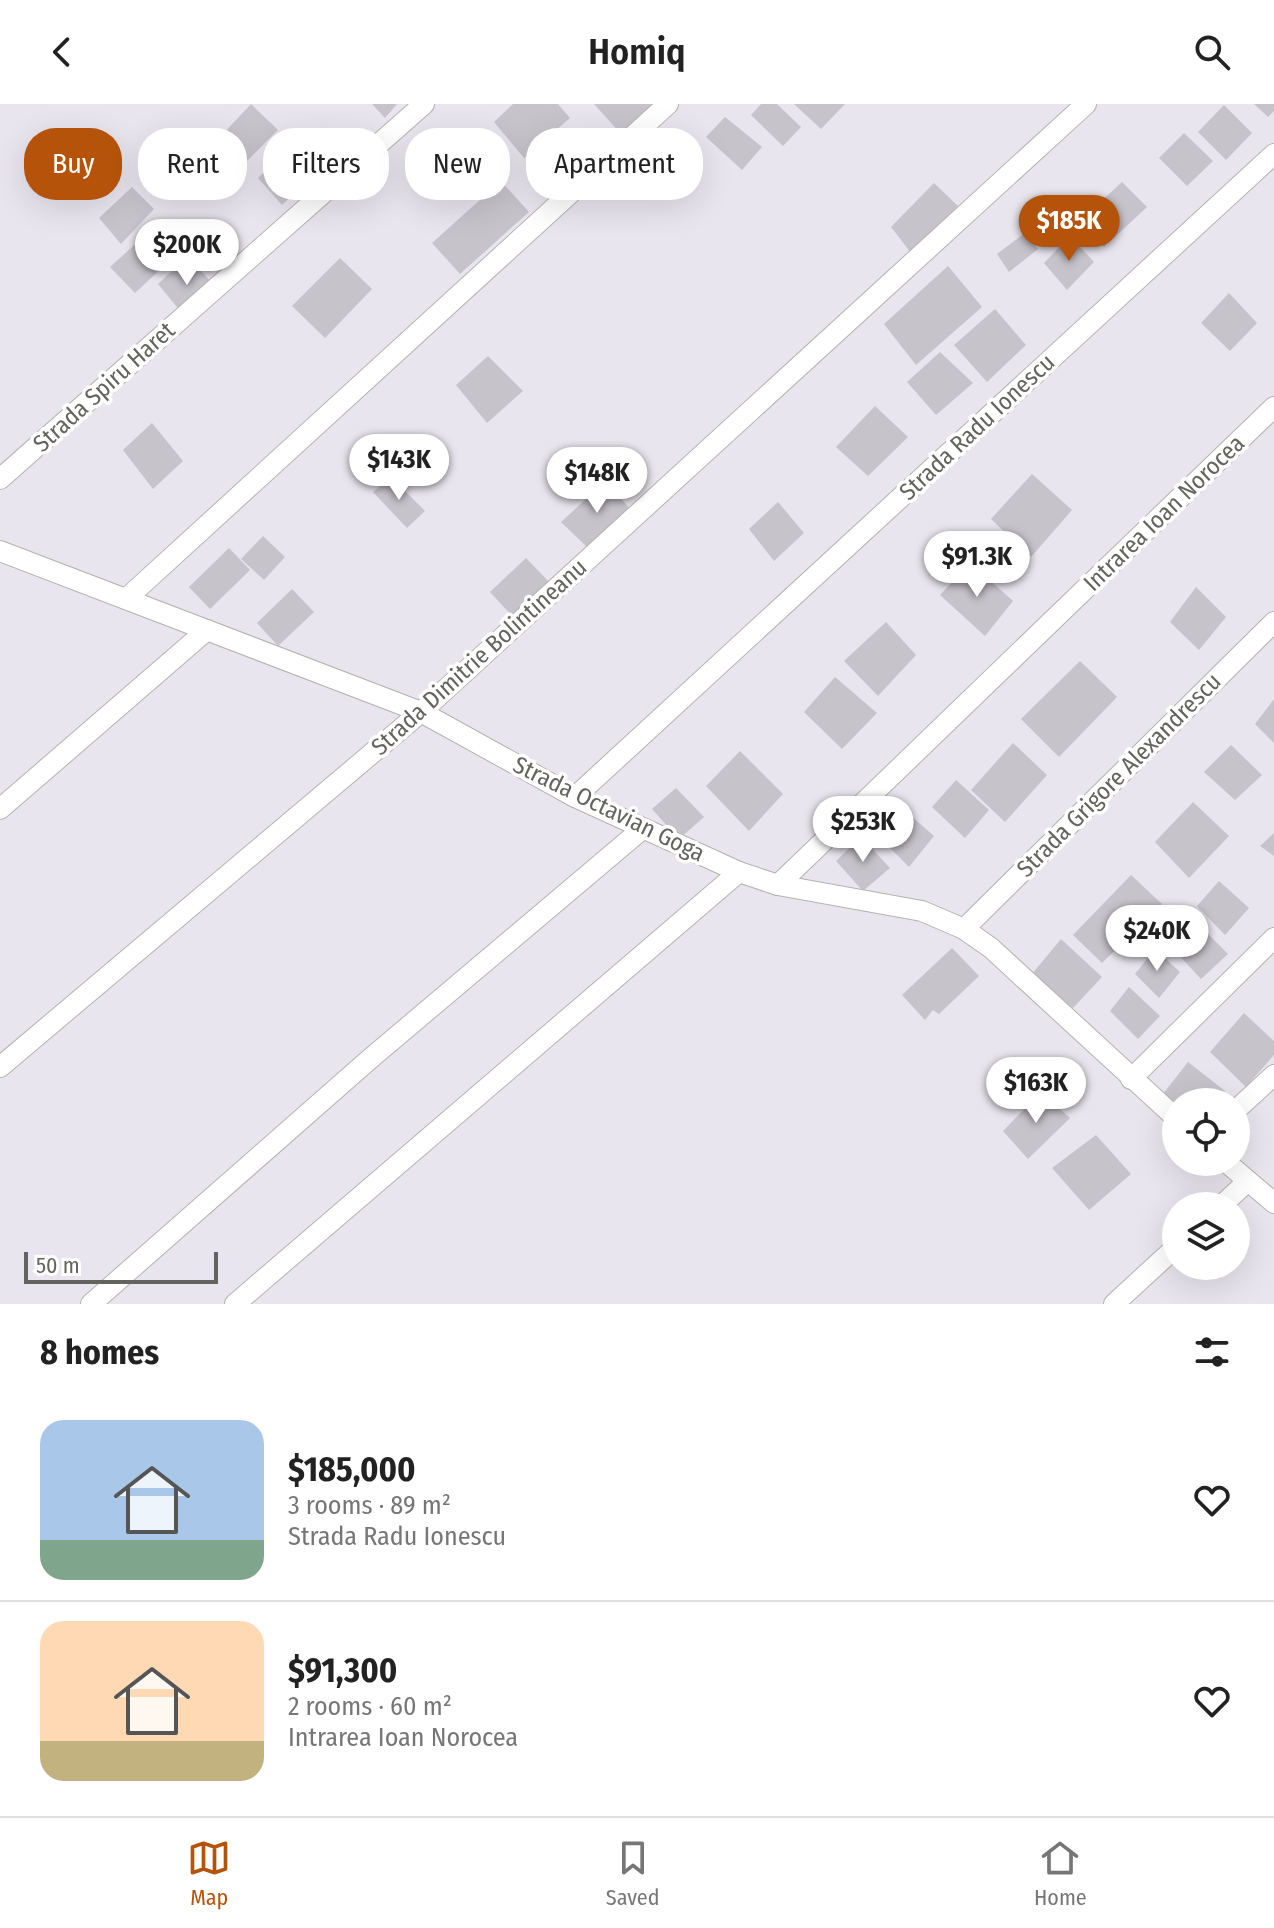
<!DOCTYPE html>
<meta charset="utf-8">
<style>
:root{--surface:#fff;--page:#f2f2f2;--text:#222;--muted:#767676;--line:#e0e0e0;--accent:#b45309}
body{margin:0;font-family:"Fira Sans Condensed",sans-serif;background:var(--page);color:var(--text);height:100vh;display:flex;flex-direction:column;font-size:30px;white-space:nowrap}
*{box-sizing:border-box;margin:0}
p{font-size:26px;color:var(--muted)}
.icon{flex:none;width:44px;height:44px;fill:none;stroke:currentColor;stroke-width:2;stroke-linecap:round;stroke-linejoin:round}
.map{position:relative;height:1200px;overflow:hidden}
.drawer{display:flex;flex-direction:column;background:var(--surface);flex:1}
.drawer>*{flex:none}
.banner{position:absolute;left:24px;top:24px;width:800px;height:72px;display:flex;gap:16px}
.buttons{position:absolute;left:1162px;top:984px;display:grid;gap:16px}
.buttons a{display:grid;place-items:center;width:88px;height:88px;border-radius:50%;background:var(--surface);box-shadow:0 8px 32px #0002;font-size:40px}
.scale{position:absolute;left:24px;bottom:20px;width:194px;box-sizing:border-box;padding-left:8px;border:4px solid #63645d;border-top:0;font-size:22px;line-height:28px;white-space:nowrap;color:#63645d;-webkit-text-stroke:6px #fff;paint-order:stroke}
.price{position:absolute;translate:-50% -68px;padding:0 18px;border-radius:28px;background:#fff;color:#222;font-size:26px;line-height:52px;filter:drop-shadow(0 2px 4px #0008)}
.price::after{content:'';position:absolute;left:50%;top:48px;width:24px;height:18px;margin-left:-12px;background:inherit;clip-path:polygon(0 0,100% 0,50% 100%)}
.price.active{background:var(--accent);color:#fff}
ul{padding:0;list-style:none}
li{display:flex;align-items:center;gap:24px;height:200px;padding:0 40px}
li+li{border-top:2px solid var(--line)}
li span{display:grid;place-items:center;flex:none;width:224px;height:160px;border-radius:24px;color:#555}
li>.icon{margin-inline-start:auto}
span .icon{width:96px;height:96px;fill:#fffc;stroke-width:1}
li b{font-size:34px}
h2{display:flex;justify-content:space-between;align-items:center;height:96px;padding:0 40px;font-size:34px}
.tag{padding:0 28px;border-radius:32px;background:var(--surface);box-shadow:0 8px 32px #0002;font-size:28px;line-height:72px}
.tag.active{background:var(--accent);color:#fff}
header{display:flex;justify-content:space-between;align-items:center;height:104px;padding:0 40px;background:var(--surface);font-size:36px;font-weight:600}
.dock{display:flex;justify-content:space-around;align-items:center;height:112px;border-top:2px solid var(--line);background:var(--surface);font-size:22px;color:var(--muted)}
.dock a{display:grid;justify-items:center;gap:4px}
.dock .active{color:var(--accent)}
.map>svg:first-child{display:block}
.building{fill:#c7c3cb}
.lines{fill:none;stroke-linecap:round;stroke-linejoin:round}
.street-casing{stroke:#b2b4ae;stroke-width:22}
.street{stroke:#fff;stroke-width:20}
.labels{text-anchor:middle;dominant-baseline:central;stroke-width:7;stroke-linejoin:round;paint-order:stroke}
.street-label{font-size:24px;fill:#63645d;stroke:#fff}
</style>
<header><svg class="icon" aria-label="back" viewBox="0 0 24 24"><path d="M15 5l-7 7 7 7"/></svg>Homiq<svg class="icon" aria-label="search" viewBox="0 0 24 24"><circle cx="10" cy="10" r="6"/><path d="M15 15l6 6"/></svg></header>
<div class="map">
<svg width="1274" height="1200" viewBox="0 0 1274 1200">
<rect width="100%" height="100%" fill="#e9e5ee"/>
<g class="building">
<polygon points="251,0 278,26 244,60 221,32"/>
<polygon points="372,0 397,0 385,14"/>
<polygon points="513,0 558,0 570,14 524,54 494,18"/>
<polygon points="594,0 654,0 622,31"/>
<polygon points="761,0 777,0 801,23 783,42 751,11"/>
<polygon points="794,0 845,0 821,25"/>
<polygon points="1254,0 1274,0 1274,7 1268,13"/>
<polygon points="1224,1 1252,29 1226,56 1198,28"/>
<polygon points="725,13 762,43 742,66 706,33"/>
<polygon points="1184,29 1213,57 1187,82 1159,54"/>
<polygon points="288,45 315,69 282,101 258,74"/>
<polygon points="501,77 529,108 460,170 432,139"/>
<polygon points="1122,78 1147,103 1104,143 1080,117"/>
<polygon points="934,79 958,102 911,149 891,123"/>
<polygon points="132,83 154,105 121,140 99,114"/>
<polygon points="1025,129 1038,145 1009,168 997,150"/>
<polygon points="1070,132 1094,158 1067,186 1044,159"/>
<polygon points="141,135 165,161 135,189 110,163"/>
<polygon points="188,152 217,185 187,215 158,180"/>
<polygon points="340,154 372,185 325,234 292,202"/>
<polygon points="948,162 982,203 916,261 884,220"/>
<polygon points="1229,189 1257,219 1230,247 1201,219"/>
<polygon points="995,205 1026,241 987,278 954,241"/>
<polygon points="940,248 973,279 936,311 907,278"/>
<polygon points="488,252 523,287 487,319 456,281"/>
<polygon points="875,302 908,333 868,372 836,343"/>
<polygon points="152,319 183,357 153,385 123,346"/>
<polygon points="1032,370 1072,406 1031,453 991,415"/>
<polygon points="391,373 425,407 407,424 373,388"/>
<polygon points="606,377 631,406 589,445 561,418"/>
<polygon points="778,398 804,429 774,457 749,425"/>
<polygon points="263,432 285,453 264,476 241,455"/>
<polygon points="229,444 250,466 210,505 189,483"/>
<polygon points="526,454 550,479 512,512 490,488"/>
<polygon points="970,459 1013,497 985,532 940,491"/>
<polygon points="1196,483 1226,513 1199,546 1170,518"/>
<polygon points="292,485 314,508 278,542 257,519"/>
<polygon points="886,518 916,551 878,592 844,557"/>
<polygon points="1080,557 1117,593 1059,653 1021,615"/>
<polygon points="835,573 877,609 842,645 804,608"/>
<polygon points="1274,595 1274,639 1255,620"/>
<polygon points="1013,639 1047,671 1005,718 971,686"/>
<polygon points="1231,641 1262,671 1235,696 1204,668"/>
<polygon points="740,647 783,690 749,727 706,682"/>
<polygon points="956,676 989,706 965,734 932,703"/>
<polygon points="676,684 704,713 679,735 652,705"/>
<polygon points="1193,698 1229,732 1189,774 1155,738"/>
<polygon points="911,712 934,732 909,763 888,742"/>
<polygon points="1274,729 1274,752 1260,742"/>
<polygon points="861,733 890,764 863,787 836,757"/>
<polygon points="1131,771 1162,800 1102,859 1073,831"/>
<polygon points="1219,777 1249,804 1225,831 1197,802"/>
<polygon points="1199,821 1228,850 1201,875 1174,846"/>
<polygon points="1061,835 1102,873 1073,904 1032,870"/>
<polygon points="952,844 979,872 939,910 933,906 925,916 902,891"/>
<polygon points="1155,845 1180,868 1159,894 1135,870"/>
<polygon points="1129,883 1160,912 1138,935 1110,907"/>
<polygon points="1244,909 1274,937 1274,951 1246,983 1210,948"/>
<polygon points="1188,958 1225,987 1215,998 1176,998 1176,1002 1163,990"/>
<polygon points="1041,988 1070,1014 1028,1055 1003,1027"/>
<polygon points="1096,1031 1131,1070 1089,1106 1052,1064"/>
</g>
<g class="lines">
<defs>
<g id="street">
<polyline points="0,375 424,0"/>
<polyline points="0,447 421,608 575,693 739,768 778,781 922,807 964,825 991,844 1176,1014"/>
<polyline points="126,495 668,0"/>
<polyline points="575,693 1274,50"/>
<polyline points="0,705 207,526"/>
<polyline points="778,781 1274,303"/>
<polyline points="964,825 1274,518"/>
<polyline points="0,963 421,608 1086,0"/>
<polyline points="1131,975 1274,834"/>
<polyline points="1236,1006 1274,971"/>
<polyline points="1226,1058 1274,1099"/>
<polyline points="1221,1102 1248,1077"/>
<polyline points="91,1200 371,954 641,726"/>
<polyline points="235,1200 739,768"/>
<polyline points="1114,1200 1176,1143"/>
</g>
</defs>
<use href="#street" class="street-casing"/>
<use href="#street" class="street"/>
</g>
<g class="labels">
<g class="street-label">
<text transform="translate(104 283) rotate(-42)">Strada Spiru Haret</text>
<text transform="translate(977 323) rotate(-43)">Strada Radu Ionescu</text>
<text transform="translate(1164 409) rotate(-44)">Intrarea Ioan Norocea</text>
<text transform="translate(479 553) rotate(-42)">Strada Dimitrie Bolintineanu</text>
<text transform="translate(1119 671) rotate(-45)">Strada Grigore Alexandrescu</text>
<text transform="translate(609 705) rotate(26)">Strada Octavian Goga</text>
</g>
</g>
</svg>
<div class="buttons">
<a><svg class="icon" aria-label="locate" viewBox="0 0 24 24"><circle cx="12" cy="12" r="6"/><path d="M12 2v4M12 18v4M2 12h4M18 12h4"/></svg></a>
<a><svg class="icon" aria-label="layers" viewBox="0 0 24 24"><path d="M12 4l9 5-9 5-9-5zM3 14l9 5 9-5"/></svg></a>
</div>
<div class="scale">50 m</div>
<b class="price active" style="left:1069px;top:159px">$185K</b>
<b class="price" style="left:187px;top:183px">$200K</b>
<b class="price" style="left:399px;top:398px">$143K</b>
<b class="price" style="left:597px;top:411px">$148K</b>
<b class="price" style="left:977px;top:495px">$91.3K</b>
<b class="price" style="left:863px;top:760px">$253K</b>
<b class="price" style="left:1157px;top:869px">$240K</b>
<b class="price" style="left:1036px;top:1021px">$163K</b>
<div class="banner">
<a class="tag active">Buy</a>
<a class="tag">Rent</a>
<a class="tag">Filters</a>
<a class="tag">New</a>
<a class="tag">Apartment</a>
</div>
</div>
<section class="drawer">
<h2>8 homes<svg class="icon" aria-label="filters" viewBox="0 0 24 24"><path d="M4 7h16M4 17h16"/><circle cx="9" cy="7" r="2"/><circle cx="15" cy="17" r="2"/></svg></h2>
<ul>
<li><span style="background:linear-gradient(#a9c7e8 75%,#7fa58c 0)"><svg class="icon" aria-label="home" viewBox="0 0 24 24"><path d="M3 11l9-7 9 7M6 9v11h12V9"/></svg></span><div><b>$185,000</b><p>3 rooms · 89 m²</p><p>Strada Radu Ionescu</p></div><svg class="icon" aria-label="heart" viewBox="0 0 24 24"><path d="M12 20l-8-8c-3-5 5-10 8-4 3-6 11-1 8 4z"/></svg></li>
<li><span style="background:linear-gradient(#ffd9b3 75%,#c2b280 0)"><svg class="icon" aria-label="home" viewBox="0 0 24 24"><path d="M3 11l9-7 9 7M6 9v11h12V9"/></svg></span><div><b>$91,300</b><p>2 rooms · 60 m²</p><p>Intrarea Ioan Norocea</p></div><svg class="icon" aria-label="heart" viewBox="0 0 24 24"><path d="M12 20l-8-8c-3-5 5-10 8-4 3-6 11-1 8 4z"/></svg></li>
</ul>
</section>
<nav class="dock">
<a class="active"><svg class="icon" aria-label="map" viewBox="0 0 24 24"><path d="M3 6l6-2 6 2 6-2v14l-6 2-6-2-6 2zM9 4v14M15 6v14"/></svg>Map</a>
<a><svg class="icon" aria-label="saved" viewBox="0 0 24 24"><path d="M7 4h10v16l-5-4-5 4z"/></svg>Saved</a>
<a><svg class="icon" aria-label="home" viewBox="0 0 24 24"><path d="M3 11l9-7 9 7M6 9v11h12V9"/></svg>Home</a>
</nav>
